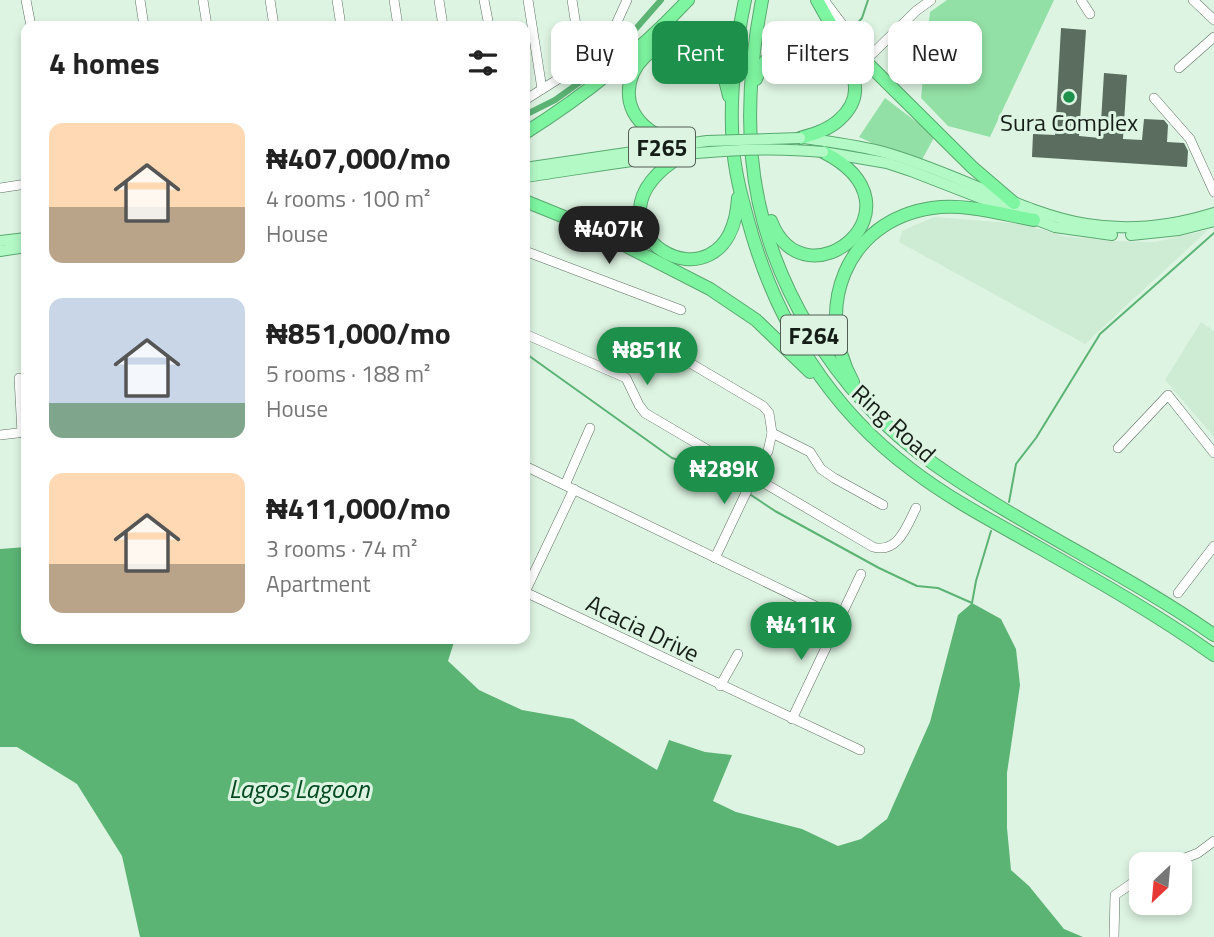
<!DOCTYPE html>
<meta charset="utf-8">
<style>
:root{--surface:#fff;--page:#f2f2f2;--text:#222;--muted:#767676;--accent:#1d914b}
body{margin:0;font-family:"Titillium Web",sans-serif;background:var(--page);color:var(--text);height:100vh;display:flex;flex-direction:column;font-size:26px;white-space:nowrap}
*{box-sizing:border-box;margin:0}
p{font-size:23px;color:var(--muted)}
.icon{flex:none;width:38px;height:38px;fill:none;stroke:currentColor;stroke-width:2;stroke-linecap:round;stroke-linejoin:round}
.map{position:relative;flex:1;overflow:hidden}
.sheet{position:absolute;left:21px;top:21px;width:509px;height:623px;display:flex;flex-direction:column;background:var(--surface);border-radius:14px;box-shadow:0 4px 10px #0003}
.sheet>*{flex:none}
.guide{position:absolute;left:551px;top:21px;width:556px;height:63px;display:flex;gap:14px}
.needle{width:46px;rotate:206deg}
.tools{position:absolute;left:1129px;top:852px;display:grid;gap:14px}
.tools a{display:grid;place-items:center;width:63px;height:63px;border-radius:14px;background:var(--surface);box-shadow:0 4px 10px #0003;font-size:35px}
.price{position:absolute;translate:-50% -60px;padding:0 16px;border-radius:24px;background:var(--accent);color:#fff;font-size:23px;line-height:46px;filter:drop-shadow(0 2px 4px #0008)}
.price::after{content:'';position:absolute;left:50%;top:42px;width:21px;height:16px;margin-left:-10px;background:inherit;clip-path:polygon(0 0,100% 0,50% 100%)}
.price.on{background:#222;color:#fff}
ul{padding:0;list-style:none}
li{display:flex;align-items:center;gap:21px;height:175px;padding:0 28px}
li span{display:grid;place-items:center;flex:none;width:196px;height:140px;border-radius:14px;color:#555}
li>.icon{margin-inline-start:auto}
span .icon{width:84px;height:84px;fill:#fffc;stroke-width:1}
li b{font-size:30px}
h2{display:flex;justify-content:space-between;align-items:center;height:84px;padding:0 28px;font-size:30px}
.tag{padding:0 24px;border-radius:14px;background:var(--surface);box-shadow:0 4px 10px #0003;font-size:24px;line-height:63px}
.tag.on{background:var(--accent);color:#fff}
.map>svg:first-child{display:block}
.built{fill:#ceebd4}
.green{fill:#92e0a5}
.water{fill:#5bb374}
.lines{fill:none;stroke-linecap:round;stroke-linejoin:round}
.stream{stroke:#5bb374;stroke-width:2}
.canal{stroke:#5bb374;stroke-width:6}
.building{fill:#5a6d5e}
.minor-casing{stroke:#5e7162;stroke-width:10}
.major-casing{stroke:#59a970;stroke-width:12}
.highway-casing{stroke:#59a970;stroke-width:14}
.minor{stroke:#fff;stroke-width:9}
.major{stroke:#b2f9c6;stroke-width:10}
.highway{stroke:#7ef5a0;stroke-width:12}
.major-bridge-casing{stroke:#59a970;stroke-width:12;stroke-linecap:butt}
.major-bridge{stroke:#b2f9c6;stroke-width:10}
.poi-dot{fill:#1d914b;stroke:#def4e2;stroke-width:2.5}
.labels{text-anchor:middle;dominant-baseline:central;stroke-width:6;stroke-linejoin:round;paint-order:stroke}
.shield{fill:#def4e2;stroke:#515e54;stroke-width:2}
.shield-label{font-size:23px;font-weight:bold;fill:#151d17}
.poi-label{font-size:24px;fill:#151d17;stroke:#def4e2}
.street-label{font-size:24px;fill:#151d17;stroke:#def4e2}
.water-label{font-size:26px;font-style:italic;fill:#034a21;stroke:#def4e2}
</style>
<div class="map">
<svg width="1214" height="937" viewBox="0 0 1214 937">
<rect width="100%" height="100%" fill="#def4e2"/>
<g class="built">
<polygon points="934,217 1024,224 1063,236 1113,241 1155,242 1208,230 1085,344 899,242 902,231"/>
<polygon points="1201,322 1214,331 1214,437 1165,380"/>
</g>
<g class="green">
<polygon points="947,0 1054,0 990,137 948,126 921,98 930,12"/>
<polygon points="885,98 935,136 919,165 859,137"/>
</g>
<polygon class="water" points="26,547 26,639 455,639 448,661 479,690 522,710 573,719 657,770 669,740 705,752 732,755 713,801 736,812 802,829 838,846 861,839 887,819 930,722 958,615 972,603 1001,619 1016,649 1020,685 1007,773 1007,828 1011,870 1029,886 1064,929 1083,937 140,937 122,856 77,784 17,747 0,747 0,549"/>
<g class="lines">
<g class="stream">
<polyline points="854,27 862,18 868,0"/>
<polyline points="525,353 672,458 698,466 743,489"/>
<polyline points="751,495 775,511 879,568 917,586 938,588 972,603 976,581 991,531"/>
<polyline points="1009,502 1016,464 1036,438 1100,334 1214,233"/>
</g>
<polyline class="canal" points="525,115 555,100 604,65 661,0"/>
</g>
<polygon class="building" points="1061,28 1086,30 1079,136 1100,138 1104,73 1127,75 1123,139 1142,140 1144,119 1164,120 1168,125 1167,142 1184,143 1188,151 1187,167 1032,157 1033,134 1055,135"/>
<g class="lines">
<defs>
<g id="minor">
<polyline points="26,0 31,26"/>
<polyline points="140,0 144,26"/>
<polyline points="203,0 207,26"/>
<polyline points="270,0 274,26"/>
<polyline points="337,0 341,26"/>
<polyline points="394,0 398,26"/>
<polyline points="439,0 443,26"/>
<polyline points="484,0 489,26"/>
<polyline points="528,0 542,89"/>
<polyline points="572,0 582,64"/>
<polyline points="824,0 857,44"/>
<polyline points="1081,0 1090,14"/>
<polyline points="1193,0 1214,20"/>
<polyline points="869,57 916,11 931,0"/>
<polyline points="1179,68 1214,37"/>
<polyline points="1154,98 1190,139 1214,192"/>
<polyline points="525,100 582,64 607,44 627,0"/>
<polyline points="0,188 26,184"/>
<polyline points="525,251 681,310"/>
<path d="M525,334L626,378L639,405L645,413L873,547C898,554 907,526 916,508"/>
<polyline points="685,360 763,406 769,413 772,433 810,452 821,469 834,478 883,505"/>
<polyline points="19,378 22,433"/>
<polyline points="0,435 26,432"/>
<polyline points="1118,448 1168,395 1214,453"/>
<polyline points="525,466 838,617"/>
<polyline points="565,485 590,428"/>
<polyline points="715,558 754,476 768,451 772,433"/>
<polyline points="525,592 860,750"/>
<polyline points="525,592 574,489"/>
<polyline points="1178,593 1214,546"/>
<polyline points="720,686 738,654"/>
<polyline points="792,719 861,574"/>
<polyline points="1170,864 1198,853 1214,841"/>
<polyline points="1114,937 1115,895 1141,877"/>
</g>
<g id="major">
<path d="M803,138C831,142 859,145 887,153C1012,190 1073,257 1214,213"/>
<polyline points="823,152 887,163 911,171 1055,227 1112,235"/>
<polyline points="1131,235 1179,230 1214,221"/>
<polyline points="0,241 26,238"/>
<polyline points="0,251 26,247"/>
</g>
<g id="highway">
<path d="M745,0C735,48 729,98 733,147C735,174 742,198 749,224C776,322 830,409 912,470C951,500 996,523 1038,547C1098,581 1158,615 1214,655"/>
<path d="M762,0C752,52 747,105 752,158C763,278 836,395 934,464C1023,527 1124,572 1214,635"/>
<polyline points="817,0 830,23 844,40 972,167 1014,203"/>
<path d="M756,79C785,0 896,69 839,120C828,130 814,134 800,138"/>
<path d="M525,133C584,96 640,51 688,0"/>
<path d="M683,144C671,140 658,137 648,129C592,84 672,5 716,60C724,71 726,84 729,96"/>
<path d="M683,155C563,226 730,325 738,198"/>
<polyline points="525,201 589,227 710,289 756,320 810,372"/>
<path d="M771,221C805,309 932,207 823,152"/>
<path d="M853,382C813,309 845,221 932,208C965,203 1001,214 1034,220"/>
</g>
</defs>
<use href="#minor" class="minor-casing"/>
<use href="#major" class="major-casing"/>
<use href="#highway" class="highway-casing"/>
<use href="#minor" class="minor"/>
<use href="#major" class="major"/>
<use href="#highway" class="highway"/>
<defs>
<g id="major-bridge">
<polyline points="525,168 707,141 800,138"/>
<path d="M525,177C623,163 724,142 823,152"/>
</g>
</defs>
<use href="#major-bridge" class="major-bridge-casing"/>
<use href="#major-bridge" class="major-bridge"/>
</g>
<circle class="poi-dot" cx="1069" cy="97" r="7"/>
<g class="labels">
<g class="shield">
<rect x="629" y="127.5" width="66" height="39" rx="5"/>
<rect x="781" y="315.5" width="66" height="39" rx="5"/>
</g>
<g class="shield-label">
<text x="662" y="147">F265</text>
<text x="814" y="335">F264</text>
</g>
<g class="poi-label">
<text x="1069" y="122">Sura Complex</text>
</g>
<g class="street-label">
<text transform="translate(894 423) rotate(42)">Ring Road</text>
<text transform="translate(643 628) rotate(26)">Acacia Drive</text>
</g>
<g class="water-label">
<text x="299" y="788">Lagos Lagoon</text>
</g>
</g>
</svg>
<div class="tools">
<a><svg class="needle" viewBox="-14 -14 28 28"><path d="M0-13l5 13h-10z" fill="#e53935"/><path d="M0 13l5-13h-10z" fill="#767676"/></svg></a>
</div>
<b class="price on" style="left:609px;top:266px">₦407K</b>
<b class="price" style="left:647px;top:387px">₦851K</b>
<b class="price" style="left:724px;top:506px">₦289K</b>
<b class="price" style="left:801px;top:662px">₦411K</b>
<div class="guide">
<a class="tag">Buy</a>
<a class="tag on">Rent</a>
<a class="tag">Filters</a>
<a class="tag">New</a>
</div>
<section class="sheet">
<h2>4 homes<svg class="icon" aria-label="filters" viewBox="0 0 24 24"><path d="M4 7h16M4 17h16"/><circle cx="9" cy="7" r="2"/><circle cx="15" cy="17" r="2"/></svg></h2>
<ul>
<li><span style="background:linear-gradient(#ffd9b3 60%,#b9a48a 0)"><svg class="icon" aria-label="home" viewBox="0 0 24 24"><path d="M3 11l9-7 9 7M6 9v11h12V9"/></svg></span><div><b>₦407,000/mo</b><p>4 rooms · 100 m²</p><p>House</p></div></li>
<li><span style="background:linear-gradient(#c9d6e8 75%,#7fa58c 0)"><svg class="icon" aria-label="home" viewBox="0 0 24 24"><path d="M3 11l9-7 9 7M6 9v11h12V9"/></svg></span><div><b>₦851,000/mo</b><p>5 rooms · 188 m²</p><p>House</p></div></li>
<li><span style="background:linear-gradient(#ffd9b3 65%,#b9a48a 0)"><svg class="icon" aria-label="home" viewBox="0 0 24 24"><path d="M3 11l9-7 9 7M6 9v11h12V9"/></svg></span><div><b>₦411,000/mo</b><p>3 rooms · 74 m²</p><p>Apartment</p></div></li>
</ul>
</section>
</div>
